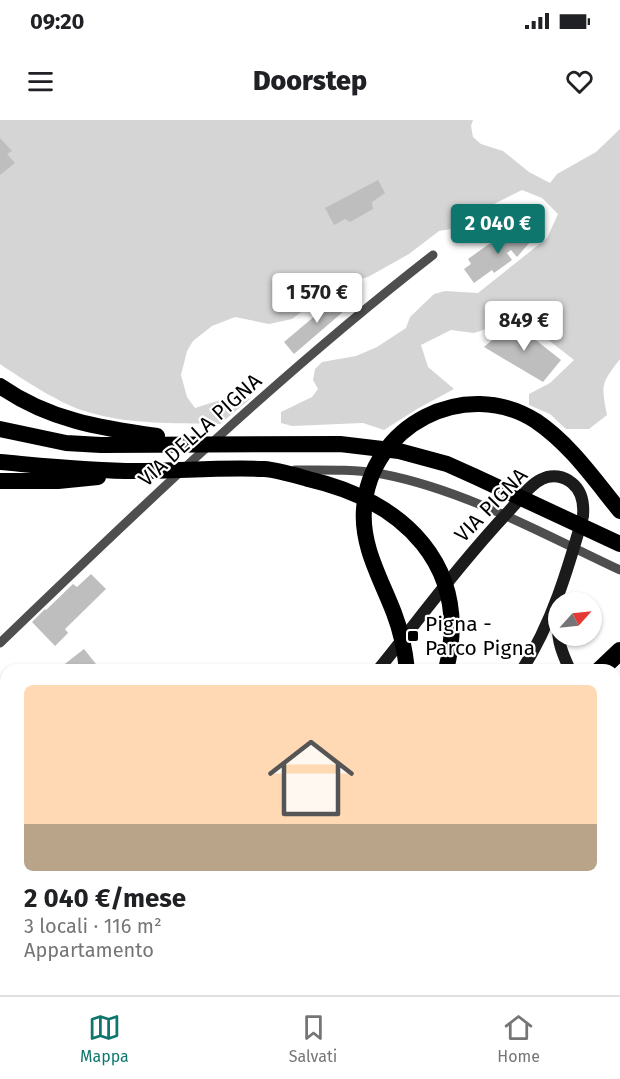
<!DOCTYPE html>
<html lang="it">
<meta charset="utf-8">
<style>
:root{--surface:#fff;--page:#f6f6f6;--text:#202124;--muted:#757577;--line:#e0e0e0;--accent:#0f766e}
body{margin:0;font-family:"Fira Sans",sans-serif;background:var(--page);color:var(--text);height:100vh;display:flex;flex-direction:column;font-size:22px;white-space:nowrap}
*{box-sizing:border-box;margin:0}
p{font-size:20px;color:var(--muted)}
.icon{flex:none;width:33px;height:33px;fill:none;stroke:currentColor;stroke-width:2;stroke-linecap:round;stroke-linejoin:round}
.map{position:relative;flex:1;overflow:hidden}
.panel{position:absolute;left:0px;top:544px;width:621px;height:332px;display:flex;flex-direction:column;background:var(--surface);border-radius:18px 18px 0 0;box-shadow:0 2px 4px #0004}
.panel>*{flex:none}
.needle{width:39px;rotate:63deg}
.controls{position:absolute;left:548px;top:472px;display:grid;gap:12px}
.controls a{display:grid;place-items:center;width:54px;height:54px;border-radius:50%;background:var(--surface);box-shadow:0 2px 4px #0004;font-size:30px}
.price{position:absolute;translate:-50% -51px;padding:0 14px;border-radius:6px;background:#fff;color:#222;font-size:20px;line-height:39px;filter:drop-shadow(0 2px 3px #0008)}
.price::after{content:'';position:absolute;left:50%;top:36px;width:18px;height:14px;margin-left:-9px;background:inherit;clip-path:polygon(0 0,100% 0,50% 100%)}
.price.selected{background:var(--accent);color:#fff}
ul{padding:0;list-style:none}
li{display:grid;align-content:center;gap:12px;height:318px;padding:0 24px}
li span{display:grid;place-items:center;height:186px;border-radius:9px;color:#555}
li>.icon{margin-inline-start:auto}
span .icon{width:108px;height:108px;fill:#fffc;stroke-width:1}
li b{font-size:26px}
.status{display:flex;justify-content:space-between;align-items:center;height:42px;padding:0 30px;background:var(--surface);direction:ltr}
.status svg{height:16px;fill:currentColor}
header{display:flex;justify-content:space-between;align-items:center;height:78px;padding:0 24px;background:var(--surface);font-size:27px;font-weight:800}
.menu{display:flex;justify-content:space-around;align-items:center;height:84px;border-top:2px solid var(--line);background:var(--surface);font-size:16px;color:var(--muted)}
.menu a{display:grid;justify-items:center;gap:3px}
.menu .selected{color:var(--accent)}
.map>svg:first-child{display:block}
.green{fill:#d5d5d5}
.building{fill:#bebebe}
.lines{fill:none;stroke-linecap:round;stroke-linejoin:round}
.service{stroke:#4e4e4e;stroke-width:9}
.secondary{stroke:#1b1b1b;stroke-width:12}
.trunk{stroke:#000;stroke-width:16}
.motorway{stroke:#000;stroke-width:18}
.poi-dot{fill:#000;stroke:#fff;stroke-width:2}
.labels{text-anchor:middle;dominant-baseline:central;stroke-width:4.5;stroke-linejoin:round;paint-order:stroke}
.street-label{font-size:21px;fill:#000;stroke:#fff}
.poi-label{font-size:21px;fill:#000;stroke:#fff;text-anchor:start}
</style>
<div class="status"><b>09:20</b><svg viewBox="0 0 49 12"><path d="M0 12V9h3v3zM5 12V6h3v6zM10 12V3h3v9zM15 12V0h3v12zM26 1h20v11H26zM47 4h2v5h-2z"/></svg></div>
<header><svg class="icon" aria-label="menu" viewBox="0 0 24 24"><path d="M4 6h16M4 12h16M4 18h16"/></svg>Doorstep<svg class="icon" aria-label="heart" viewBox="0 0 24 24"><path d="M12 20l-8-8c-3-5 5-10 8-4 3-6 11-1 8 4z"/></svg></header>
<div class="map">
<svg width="620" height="875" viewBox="0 0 620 875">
<rect width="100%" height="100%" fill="#fff"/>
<path class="green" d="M0,0H473L471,6L473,17L481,24L503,31L529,52L550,63L557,54L596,32L620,9V239C601,264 601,264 607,295L589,309H566L550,294L529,285V274L550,263L574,240L514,193L486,209L474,213L451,210L421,225L428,247L454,269L417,289L384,310L363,303L292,306L281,303V292L312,277L318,269L313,260L315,249L322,242L356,236L377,227L406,208L410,197L434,174L445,171L478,173L547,118L558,94L542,78L522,70L480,91L462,107L439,111L409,134L368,157L336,166L292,199L269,204L235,197L212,206L193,221L187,231L181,255L187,277L195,288L239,274L250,279L220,304C173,303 126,305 81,290C56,281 22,259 0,244Z"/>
<g class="building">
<polygon points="0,18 12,31 7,34 15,43 0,55"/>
<polygon points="378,60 385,73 372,82 373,89 350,102 345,99 334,105 325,88"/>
<polygon points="531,107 536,115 517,137 511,130 507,133 512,140 494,153 492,150 474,163 464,149 471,144 468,139 489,124 504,118 506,121 518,112 519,115"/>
<polygon points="341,174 351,185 294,234 284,222"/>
<polygon points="513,202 561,240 543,262 484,227"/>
<polygon points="91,454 106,469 65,509 68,513 55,526 32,502 45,489 46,490 73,464 77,467"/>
<polygon points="84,529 100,549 99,550 57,550"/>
<polygon points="6,611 6,640 0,644 0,616"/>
<polygon points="6,724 6,763 0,756 0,730"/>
</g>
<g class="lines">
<g class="service">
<path d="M295,350C324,350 353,349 382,354C465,370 543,414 620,450"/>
<path d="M0,523C140,388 280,254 433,135"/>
<polyline points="615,710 620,707"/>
</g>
<g class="secondary">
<path d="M558,504C557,521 563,535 570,550"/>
<path d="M378,550C421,497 462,441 509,391C519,380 529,365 542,359C552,354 564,356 572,363C582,371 584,384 583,396C568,449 552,503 522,550"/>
<polyline points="616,772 620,779"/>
<polyline points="615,849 620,843"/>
<polyline points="0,861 6,860"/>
<polyline points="493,870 497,875"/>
<polyline points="577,875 585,870"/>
</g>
<g class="trunk">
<path d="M0,266C49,300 100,308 157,316"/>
<polyline points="0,309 66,323 101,325 340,324 399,331 447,344 476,357 620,424"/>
<path d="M0,342C45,346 91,351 136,351C179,351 222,347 264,349C278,350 294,355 308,359C404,381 472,446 446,550"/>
<polyline points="0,361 58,361 98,357"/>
<path d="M407,550C405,531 401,511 394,493C381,459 361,426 364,389C370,305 465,256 536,301C570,324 594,359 620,391"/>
<polyline points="429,875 429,870"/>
</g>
<g class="motorway">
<polyline points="600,550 620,531"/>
<polyline points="615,585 620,580"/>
<polyline points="288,875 293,870"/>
<polyline points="337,875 342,870"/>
</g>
</g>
<rect class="poi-dot" x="407" y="510" width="12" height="12" rx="3"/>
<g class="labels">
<g class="street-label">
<text transform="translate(200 310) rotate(-42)">VIA DELLA PIGNA</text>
<text transform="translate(491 385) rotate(-46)">VIA PIGNA</text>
</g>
<g class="poi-label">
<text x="425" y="504">Pigna -<tspan x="425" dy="24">Parco Pigna</tspan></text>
</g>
</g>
</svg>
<div class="controls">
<a><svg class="needle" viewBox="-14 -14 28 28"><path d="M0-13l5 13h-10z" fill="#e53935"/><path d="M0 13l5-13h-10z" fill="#757577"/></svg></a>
</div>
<b class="price selected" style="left:498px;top:135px">2 040 €</b>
<b class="price" style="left:317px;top:204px">1 570 €</b>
<b class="price" style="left:524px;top:232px">849 €</b>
<section class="panel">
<ul>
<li><span style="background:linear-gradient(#ffd9b3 75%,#b9a48a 0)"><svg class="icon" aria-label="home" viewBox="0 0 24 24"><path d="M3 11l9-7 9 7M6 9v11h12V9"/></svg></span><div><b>2 040 €/mese</b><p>3 locali · 116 m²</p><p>Appartamento</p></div></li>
</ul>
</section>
</div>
<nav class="menu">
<a class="selected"><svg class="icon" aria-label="map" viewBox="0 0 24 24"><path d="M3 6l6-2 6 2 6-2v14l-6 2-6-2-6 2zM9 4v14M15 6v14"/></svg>Mappa</a>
<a><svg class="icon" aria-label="saved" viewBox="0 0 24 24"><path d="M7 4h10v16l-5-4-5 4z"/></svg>Salvati</a>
<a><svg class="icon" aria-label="home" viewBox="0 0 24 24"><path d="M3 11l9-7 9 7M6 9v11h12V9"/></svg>Home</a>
</nav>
